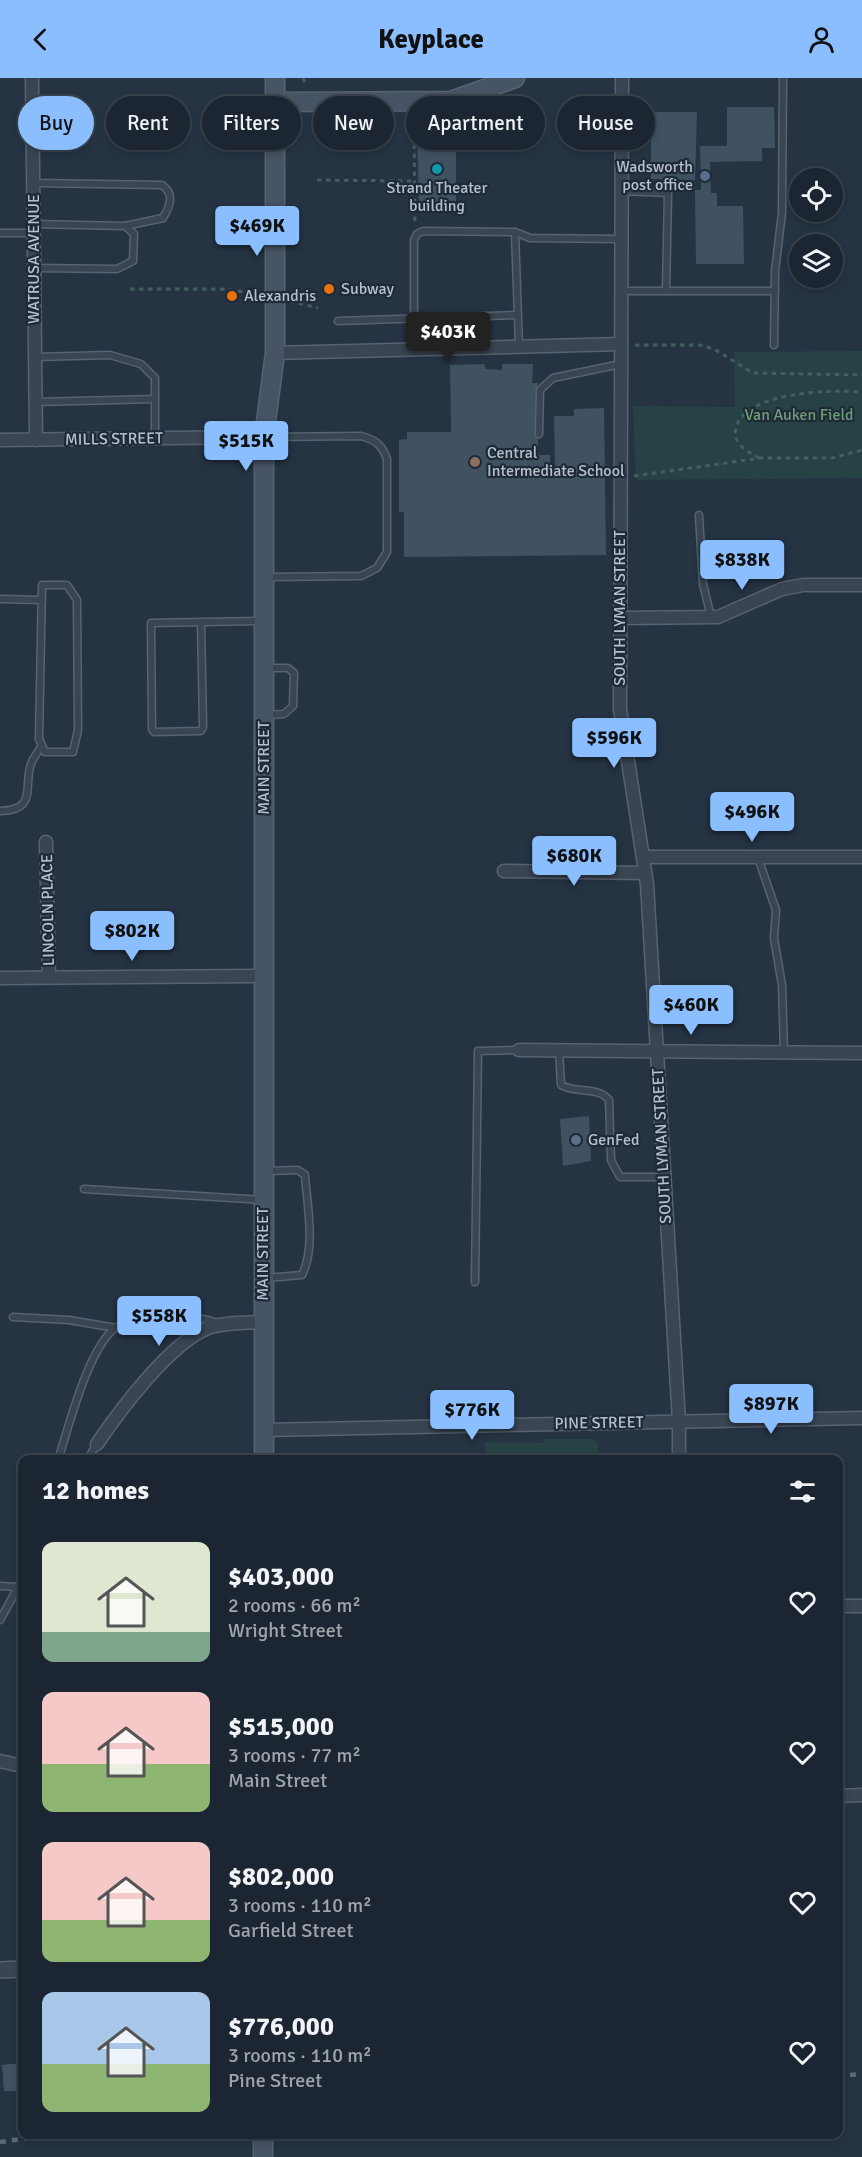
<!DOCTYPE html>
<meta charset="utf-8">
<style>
:root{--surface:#1c2632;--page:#29323e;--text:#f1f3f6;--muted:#a0a5ac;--line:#3a434d;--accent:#8abefe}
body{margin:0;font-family:Signika,sans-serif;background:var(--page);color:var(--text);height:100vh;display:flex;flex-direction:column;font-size:22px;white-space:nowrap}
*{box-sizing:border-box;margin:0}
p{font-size:20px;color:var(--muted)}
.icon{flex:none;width:33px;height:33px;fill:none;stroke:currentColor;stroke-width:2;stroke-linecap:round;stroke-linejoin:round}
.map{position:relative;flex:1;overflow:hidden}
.details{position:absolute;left:18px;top:1377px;width:825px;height:684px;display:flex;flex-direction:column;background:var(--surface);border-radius:12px;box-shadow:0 3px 9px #0003,0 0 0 2px var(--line)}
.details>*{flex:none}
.banner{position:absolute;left:18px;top:18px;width:826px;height:54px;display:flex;gap:12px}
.controls{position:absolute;left:789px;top:90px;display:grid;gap:12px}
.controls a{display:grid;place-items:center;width:54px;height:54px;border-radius:50%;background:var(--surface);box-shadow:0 3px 9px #0003,0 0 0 2px var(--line);font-size:30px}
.price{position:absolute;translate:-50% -51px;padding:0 14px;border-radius:6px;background:var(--accent);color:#111;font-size:20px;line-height:39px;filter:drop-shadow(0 2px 3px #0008)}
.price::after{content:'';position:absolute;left:50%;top:36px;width:18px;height:14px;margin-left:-9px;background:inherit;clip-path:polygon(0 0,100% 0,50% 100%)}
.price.on{background:#222;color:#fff}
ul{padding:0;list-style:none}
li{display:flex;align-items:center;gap:18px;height:150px;padding:0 24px}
li span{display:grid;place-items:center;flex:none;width:168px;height:120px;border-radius:12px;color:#555}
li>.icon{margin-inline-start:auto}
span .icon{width:72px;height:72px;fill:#fffc;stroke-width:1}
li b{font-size:26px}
h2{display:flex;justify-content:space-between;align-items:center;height:72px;padding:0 24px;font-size:26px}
.pill{padding:0 21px;border-radius:27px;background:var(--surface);box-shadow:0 3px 9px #0003,0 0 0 2px var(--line);font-size:21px;line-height:54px}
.pill.on{background:var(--accent);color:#111}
header{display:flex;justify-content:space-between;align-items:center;height:78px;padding:0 24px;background:var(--accent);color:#111;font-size:27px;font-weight:700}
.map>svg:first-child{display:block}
.green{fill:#274244}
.building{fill:#405262}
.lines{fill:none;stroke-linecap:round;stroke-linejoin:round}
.service-casing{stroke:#57636f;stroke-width:9}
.minor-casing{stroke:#57636f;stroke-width:15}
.tertiary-casing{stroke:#57636f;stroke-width:18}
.secondary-casing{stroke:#57636f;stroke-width:21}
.path{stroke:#455f60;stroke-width:3;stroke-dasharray:4.5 4.5;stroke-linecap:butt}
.service{stroke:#394552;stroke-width:6}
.minor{stroke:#394552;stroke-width:12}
.tertiary{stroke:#394552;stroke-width:15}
.secondary{stroke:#475465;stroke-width:18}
.rail{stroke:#5b6979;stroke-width:4.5;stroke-dasharray:6 6;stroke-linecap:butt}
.culture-dot{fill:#0f9aa8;stroke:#1e2a38;stroke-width:2}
.service-dot{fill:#5c6f8a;stroke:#1e2a38;stroke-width:2}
.food-dot{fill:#e8710a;stroke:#1e2a38;stroke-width:2}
.education-dot{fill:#8d6e63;stroke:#1e2a38;stroke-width:2}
.labels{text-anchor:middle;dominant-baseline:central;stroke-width:4.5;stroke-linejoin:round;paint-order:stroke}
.poi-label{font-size:16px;fill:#b6c0cc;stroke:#1e2a38;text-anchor:start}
.street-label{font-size:16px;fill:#b6c0cc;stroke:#1e2a38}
.park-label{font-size:16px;fill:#6c9e74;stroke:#1e2a38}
</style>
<header><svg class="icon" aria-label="back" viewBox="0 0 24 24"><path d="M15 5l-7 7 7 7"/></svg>Keyplace<svg class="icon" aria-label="person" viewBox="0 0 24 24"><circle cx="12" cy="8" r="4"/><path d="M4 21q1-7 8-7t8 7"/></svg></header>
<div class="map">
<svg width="862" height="2079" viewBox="0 0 862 2079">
<rect width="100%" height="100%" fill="#253343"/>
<g class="green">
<polygon points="862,273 862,400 636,402 633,328 735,329 734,274"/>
<polygon points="544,1361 595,1361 595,1364 598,1365 598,1381 485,1381 485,1364 543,1365"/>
</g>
<g class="building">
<polygon points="727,29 774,29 775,70 762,70 762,83 710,84 711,115 717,115 717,128 743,128 744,186 696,186 695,112 701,112 700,68 727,68"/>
<polygon points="651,34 697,34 695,102 651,101"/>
<polygon points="417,55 456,55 456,126 419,126"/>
<polygon points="484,286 486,291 502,292 502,286 533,286 532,305 538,305 538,377 550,377 550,391 555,391 554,338 574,338 574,331 604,330 606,477 404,479 404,434 399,434 399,362 407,361 407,354 451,354 450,287"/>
<polygon points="589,1038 591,1083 563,1088 560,1041"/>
<polygon points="22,1985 22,2013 4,2013 2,1987"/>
</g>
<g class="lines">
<defs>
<g id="service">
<path d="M34,105L162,107C175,116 170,128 163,140L125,148"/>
<polyline points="622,113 668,115 666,213 775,213"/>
<polyline points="33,146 125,148 134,156 133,183 117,191 34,190"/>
<polyline points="515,154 519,268"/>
<polyline points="0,155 33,155"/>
<polyline points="621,213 666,213"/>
<polyline points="338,243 517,237"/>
<polyline points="774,267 775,193 782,135 783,0"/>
<polyline points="414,271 414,162 417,156 423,153 515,154 530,160 621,161"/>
<polyline points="35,279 110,277 141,286 155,300 155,360"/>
<polyline points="36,324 155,321"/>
<polyline points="539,356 540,312 553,300 621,286"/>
<polyline points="699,437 703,506 711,539"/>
<path d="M265,499L361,498L377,490L387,474V381C382,367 376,362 361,358L266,359"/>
<polygon points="42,507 67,507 77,522 78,652 73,674 45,674 39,661"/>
<polyline points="0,521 42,522"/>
<polyline points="201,545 203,649 201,653 154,654 152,651 151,545 261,543"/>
<polyline points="265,637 284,636 293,628 294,595 288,590 266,590"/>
<path d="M0,733C38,732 23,709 31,686C33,680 38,674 41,669"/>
<polyline points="758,780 776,832 774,860 782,907 784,974"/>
<path d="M559,972L561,1007C577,1016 598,1008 609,1022L611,1082L620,1099H664"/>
<polyline points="84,1111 263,1122"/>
<path d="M266,1200L302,1197C316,1169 307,1127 305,1097L298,1092L267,1093"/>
<polyline points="475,1204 478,973 519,972"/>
<polyline points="13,1239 69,1242 116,1250"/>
<path d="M58,1382C69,1348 88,1271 115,1250C127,1242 151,1240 165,1240C185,1239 201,1238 220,1246"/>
<polyline points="87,1382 97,1366"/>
<polyline points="0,1508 17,1509"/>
<polyline points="0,1542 22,1502"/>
</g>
<g id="minor">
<polyline points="32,0 36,362"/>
<polyline points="622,0 620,631 647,806 679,1344 679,1382"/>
<polyline points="275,275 621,266"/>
<polyline points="0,362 264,359"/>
<polyline points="620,540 718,539 782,511 803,507 862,507"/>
<polyline points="46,764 49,899"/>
<polyline points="643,779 862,779"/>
<polyline points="504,793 645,795"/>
<polyline points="0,900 265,898"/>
<polyline points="519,972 862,975"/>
<polyline points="264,1352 862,1340"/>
<path d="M97,1366C120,1332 170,1265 208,1250C225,1244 245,1245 263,1244"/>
<polyline points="838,1528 862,1528"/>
<polyline points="0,1683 22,1688"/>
<polyline points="838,1718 862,1717"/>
</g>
<polyline id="tertiary" points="0,1892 22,1891"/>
<g id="secondary">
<polyline points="276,24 451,23 515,0"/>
<polyline points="264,1382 264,359 275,275 275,0"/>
<polyline points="263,2056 263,2079"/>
</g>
</defs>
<use href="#service" class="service-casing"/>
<use href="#minor" class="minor-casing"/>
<use href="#tertiary" class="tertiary-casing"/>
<use href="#secondary" class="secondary-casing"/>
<g class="path">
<polyline points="303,0 306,7"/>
<polyline points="317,102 414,103"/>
<polyline points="415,143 414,55 416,47"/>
<polyline points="130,211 221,211 261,216"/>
<polyline points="290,223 318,230"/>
<polyline points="635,267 699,267 714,271 753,295 862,297"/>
<path d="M759,380C747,373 732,366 736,350C744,314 832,311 862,314"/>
<polyline points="634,398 761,380 832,380 862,372"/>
</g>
<use href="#service" class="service"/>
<use href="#minor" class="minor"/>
<use href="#tertiary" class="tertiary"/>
<use href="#secondary" class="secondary"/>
<g class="rail">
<polyline points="838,1998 862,1996"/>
<polyline points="0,2064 56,2056"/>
</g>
</g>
<circle class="culture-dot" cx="437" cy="91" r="6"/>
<g class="service-dot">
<circle cx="705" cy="98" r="6"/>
<circle cx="576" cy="1062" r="6"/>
</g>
<g class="food-dot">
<circle cx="329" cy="211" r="6"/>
<circle cx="232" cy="218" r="6"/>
</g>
<circle class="education-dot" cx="475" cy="384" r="6"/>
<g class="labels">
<g class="poi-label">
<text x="693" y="89" text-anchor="end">Wadsworth<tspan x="693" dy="18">post office</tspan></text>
<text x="437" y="110" text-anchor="middle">Strand Theater<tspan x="437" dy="18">building</tspan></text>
<text x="341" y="211">Subway</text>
<text x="244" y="218">Alexandris</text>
<text x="487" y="375">Central<tspan x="487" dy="18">Intermediate School</tspan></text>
<text x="588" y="1062">GenFed</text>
</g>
<g class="street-label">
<text transform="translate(34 181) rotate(-90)">WATRUSA AVENUE</text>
<text transform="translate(114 361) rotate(-1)">MILLS STREET</text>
<text transform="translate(620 530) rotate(-90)">SOUTH LYMAN STREET</text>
<text transform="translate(264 690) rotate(-90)">MAIN STREET</text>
<text transform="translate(48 832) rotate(-91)">LINCOLN PLACE</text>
<text transform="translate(662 1068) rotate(-93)">SOUTH LYMAN STREET</text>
<text transform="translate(263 1176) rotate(-90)">MAIN STREET</text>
<text transform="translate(599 1345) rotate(-1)">PINE STREET</text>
</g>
<g class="park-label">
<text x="799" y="337">Van Auken Field</text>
</g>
</g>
</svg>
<div class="controls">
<a><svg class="icon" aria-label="locate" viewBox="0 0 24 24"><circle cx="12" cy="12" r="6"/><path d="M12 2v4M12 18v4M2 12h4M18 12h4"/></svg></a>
<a><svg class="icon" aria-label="layers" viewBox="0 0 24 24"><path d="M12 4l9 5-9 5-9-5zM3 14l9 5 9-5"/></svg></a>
</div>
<b class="price" style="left:257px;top:179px">$469K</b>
<b class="price on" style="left:448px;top:285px">$403K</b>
<b class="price" style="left:246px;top:394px">$515K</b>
<b class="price" style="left:742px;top:513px">$838K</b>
<b class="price" style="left:614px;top:691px">$596K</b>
<b class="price" style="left:752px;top:765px">$496K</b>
<b class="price" style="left:574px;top:809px">$680K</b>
<b class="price" style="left:132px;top:884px">$802K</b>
<b class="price" style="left:691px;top:958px">$460K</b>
<b class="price" style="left:159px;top:1269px">$558K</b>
<b class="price" style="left:771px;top:1357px">$897K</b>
<b class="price" style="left:472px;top:1363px">$776K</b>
<div class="banner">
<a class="pill on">Buy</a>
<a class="pill">Rent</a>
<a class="pill">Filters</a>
<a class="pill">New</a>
<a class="pill">Apartment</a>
<a class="pill">House</a>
</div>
<section class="details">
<h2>12 homes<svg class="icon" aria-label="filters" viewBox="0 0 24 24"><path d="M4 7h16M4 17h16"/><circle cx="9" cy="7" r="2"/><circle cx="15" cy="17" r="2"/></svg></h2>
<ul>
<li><span style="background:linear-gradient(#dfe7d0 75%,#7fa58c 0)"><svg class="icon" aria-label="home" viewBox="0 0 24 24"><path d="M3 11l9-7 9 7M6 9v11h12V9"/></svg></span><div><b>$403,000</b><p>2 rooms · 66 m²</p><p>Wright Street</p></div><svg class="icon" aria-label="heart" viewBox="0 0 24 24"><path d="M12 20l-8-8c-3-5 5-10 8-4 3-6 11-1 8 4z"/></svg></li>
<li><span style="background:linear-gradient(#f6c9c9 60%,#8fb573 0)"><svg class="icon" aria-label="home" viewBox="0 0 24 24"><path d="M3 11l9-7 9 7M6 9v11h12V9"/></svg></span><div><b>$515,000</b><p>3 rooms · 77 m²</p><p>Main Street</p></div><svg class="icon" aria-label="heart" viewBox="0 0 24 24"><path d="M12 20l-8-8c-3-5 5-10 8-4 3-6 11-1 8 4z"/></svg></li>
<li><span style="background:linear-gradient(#f6c9c9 65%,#8fb573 0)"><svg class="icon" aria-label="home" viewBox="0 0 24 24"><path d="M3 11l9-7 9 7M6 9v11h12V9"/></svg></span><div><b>$802,000</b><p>3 rooms · 110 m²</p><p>Garfield Street</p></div><svg class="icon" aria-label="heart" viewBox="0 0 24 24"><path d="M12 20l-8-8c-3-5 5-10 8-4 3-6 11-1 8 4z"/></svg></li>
<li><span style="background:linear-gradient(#a9c7e8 60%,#8fb573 0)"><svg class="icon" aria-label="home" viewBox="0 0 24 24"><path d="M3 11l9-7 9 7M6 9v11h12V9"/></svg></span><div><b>$776,000</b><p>3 rooms · 110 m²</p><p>Pine Street</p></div><svg class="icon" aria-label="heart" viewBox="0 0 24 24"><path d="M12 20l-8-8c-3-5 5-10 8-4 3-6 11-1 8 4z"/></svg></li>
</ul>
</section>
</div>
